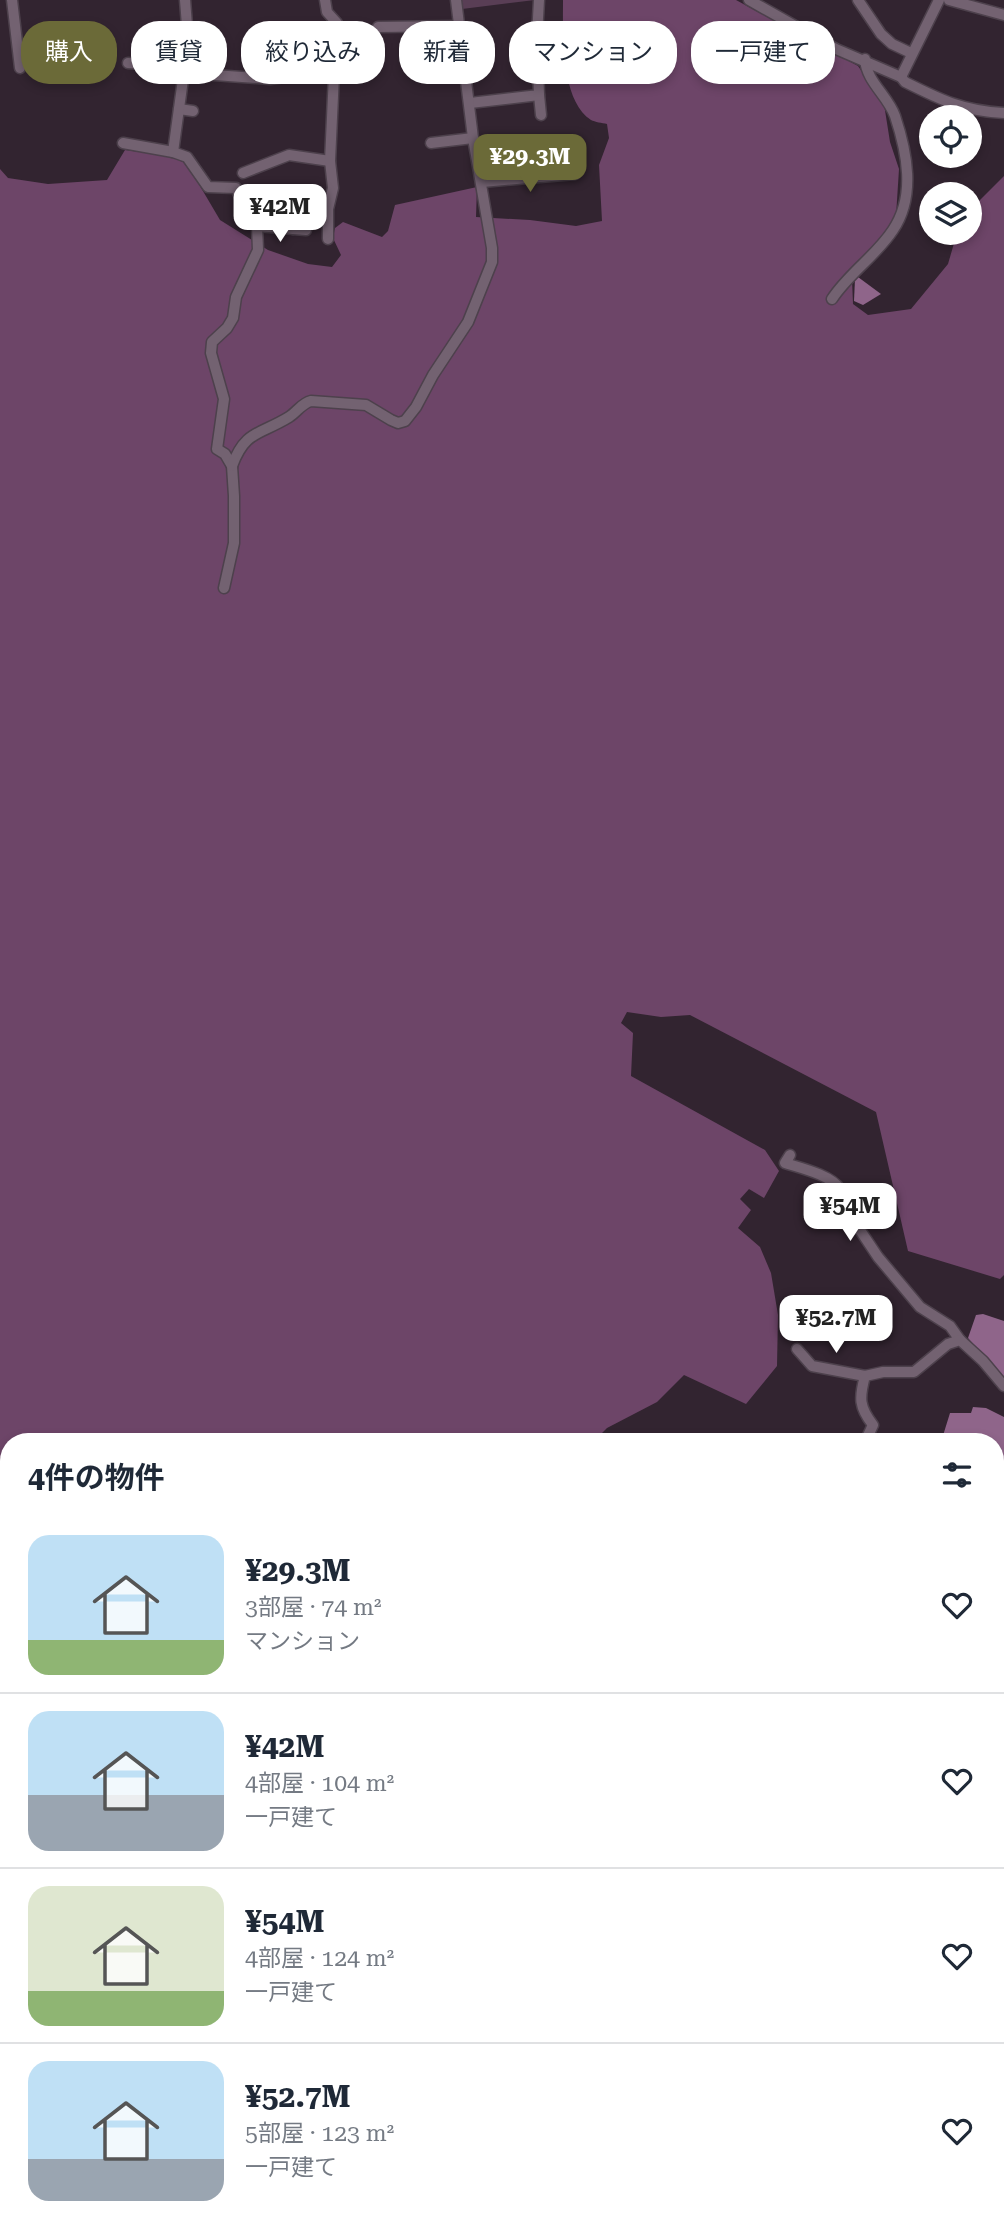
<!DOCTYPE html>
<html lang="ja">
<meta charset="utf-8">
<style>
:root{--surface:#fff;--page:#f2f2f3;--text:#1f2937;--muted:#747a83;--line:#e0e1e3;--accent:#6b6a38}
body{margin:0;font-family:"Roboto Serif","Noto Sans JP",serif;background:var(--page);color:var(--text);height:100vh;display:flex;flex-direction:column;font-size:26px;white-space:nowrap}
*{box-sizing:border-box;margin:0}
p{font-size:23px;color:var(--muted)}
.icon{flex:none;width:38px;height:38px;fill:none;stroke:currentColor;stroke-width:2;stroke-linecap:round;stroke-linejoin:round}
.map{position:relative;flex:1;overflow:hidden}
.details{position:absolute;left:0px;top:1433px;width:1004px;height:800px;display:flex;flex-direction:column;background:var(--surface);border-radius:28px 28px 0 0;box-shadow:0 4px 10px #0003}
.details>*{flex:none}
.hud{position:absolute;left:21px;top:21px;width:962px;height:63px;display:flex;gap:14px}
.buttons{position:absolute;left:919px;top:105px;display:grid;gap:14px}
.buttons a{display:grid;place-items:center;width:63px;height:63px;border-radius:50%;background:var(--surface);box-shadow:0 4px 10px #0003;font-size:35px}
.price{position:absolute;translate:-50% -60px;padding:0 16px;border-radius:14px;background:#fff;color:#222;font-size:23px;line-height:46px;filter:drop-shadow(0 2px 4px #0008)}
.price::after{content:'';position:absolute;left:50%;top:42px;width:21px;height:16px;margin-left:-10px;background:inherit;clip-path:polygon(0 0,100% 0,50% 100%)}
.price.active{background:var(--accent);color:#fff}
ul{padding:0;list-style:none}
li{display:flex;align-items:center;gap:21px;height:175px;padding:0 28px}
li+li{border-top:2px solid var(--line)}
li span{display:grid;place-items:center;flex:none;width:196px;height:140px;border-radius:21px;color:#555}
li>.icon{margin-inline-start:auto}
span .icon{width:84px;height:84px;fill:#fffc;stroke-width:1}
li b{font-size:30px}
h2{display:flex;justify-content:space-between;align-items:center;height:84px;padding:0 28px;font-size:30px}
.chip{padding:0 24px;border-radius:28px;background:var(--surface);box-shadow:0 4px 10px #0003;font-size:24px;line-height:63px}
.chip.active{background:var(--accent);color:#fff}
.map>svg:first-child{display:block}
.green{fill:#593e55}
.forest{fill:#6d4568}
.water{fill:#8f658a}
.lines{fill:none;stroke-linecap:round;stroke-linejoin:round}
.stream{stroke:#8f658a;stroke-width:2.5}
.street-casing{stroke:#4d414c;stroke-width:13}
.street{stroke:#736271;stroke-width:10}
</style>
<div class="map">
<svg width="1004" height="2232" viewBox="0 0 1004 2232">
<rect width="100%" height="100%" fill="#322430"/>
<polygon class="green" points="461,0 535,0 462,9"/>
<g class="forest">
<path d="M563,0H736L858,66L884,104L890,142L899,169L896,216L852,279L853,304L868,315L911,309L948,264L957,233H970V210L1004,176V1275L1000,1279L908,1251L876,1112L690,1015L661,1017L627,1012L621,1023L633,1033L631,1076L765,1150L779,1171L764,1198L749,1189L740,1199L751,1210L738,1228L760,1247L771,1273L778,1315L777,1366L746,1404L684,1375L657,1402L607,1428L593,1442H9V1630L0,1629V169L8,178L48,184L107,180L125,150L170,156L187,164L220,220L268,250L308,264L332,267L341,255L333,238L335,228L343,222L382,237L388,231L395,205L477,187L476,217L530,220L576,226L602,221L599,165L609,138L607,124C602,123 595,122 591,120C560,100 563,32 563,0Z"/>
<polygon points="9,1679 9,2224 325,2224 373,2232 0,2232 0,1683"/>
<polygon points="996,1837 1004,1845 1004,2232 901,2232 900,2224 996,2224"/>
</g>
<g class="water">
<polygon points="858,277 881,294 863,305 854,301 855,279"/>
<polygon points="983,1314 1004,1321 1004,1380 968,1338 976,1315"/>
<polygon points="973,1407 986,1408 1004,1417 1004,1550 996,1557 996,1442 941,1442 950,1413 971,1413"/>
<polygon points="0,1629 9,1630 9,1679 0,1683"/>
<polygon points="780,2224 873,2224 868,2232 785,2232"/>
</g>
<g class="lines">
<polyline class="stream" points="423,2228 439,2232"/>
<defs>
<g id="street">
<polyline points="12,0 20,68"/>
<polyline points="185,0 188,38 186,73 270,79 313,73 334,74 337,23 327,12 325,0"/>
<path d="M749,0L836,49L901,77L905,82C941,100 963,111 1004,113"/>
<polyline points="858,0 881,34 892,44 911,53"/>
<polyline points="949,0 1004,15"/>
<polyline points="378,27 460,26"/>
<polyline points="148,49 188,51"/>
<polyline points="128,63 187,67"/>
<polyline points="901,77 939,0"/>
<polyline points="539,95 541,115"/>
<polyline points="470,103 539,95 537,36 539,0"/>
<polyline points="179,109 193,111"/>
<polyline points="123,143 173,152 187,157 208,187 236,188 244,206 257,226 258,250 236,297 233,318 227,328 212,342 211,353 224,399 217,449 225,454 232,466 234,496 234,543 224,588"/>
<polyline points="431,143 473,138"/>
<polyline points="173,152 184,72 186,73"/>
<polyline points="243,173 289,155 330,161"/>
<polyline points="482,182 575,174"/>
<polyline points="257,226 306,230"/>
<polyline points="293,229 295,209"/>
<polyline points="328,239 328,209 333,188 330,161 334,74"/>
<path d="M832,299C849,273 876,256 893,230C916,196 907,152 895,116C888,96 866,81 865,59"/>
<path d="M232,466C245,430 260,435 289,417C297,412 302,403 311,401L366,405L391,420L398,423L405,421L416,407L433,375L468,322L492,262V248L473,138L456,0"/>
<path d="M790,1155L785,1163C801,1168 831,1175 840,1189C846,1199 845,1212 846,1223L860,1230L878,1257L920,1307L950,1326L960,1340"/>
<polyline points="797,1349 812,1366 865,1376"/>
<path d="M865,1442L873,1425C859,1407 859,1398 865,1376L883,1372H914L948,1344L960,1340L983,1361L1004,1386"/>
<polyline points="996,1565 1004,1557"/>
<polyline points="996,1589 1004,1588"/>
<polyline points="996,1659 1004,1664"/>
<polyline points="412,2224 418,2232"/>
<polyline points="440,2224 461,2232"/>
<polyline points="716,2224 724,2232"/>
</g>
</defs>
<use href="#street" class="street-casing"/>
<use href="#street" class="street"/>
</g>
</svg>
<div class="buttons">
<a><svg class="icon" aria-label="locate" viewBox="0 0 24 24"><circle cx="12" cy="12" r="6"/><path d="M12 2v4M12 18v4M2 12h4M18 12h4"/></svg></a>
<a><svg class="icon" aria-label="layers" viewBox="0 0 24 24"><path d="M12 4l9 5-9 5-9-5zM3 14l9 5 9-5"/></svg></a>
</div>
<b class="price active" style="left:530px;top:194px">¥29.3M</b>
<b class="price" style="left:280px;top:244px">¥42M</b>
<b class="price" style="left:850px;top:1243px">¥54M</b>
<b class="price" style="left:836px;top:1355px">¥52.7M</b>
<div class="hud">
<a class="chip active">購入</a>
<a class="chip">賃貸</a>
<a class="chip">絞り込み</a>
<a class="chip">新着</a>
<a class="chip">マンション</a>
<a class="chip">一戸建て</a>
</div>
<section class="details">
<h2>4件の物件<svg class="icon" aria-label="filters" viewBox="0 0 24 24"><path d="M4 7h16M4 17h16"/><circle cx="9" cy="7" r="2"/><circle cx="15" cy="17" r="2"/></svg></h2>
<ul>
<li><span style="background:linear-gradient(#bfe0f5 75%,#8fb573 0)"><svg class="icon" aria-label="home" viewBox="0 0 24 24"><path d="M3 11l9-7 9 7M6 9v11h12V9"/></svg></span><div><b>¥29.3M</b><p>3部屋 · 74 m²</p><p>マンション</p></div><svg class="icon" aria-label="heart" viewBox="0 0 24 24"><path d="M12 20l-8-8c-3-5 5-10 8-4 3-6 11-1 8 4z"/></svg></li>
<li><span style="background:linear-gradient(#bfe0f5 60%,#9aa5b1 0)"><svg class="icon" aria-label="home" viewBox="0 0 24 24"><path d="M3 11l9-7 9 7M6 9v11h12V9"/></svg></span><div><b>¥42M</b><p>4部屋 · 104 m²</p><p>一戸建て</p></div><svg class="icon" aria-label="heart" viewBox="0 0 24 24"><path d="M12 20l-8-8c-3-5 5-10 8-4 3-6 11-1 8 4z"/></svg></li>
<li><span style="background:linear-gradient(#dfe7d0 75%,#8fb573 0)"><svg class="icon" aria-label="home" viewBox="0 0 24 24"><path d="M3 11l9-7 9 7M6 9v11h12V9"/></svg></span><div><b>¥54M</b><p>4部屋 · 124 m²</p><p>一戸建て</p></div><svg class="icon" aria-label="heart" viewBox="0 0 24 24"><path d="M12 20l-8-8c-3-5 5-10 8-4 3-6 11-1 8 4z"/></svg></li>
<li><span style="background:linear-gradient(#bfe0f5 70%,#9aa5b1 0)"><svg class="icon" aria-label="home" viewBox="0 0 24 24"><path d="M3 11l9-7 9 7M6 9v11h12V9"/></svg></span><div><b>¥52.7M</b><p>5部屋 · 123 m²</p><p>一戸建て</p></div><svg class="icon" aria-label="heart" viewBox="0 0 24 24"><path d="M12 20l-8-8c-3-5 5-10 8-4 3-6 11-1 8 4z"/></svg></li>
</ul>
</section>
</div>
